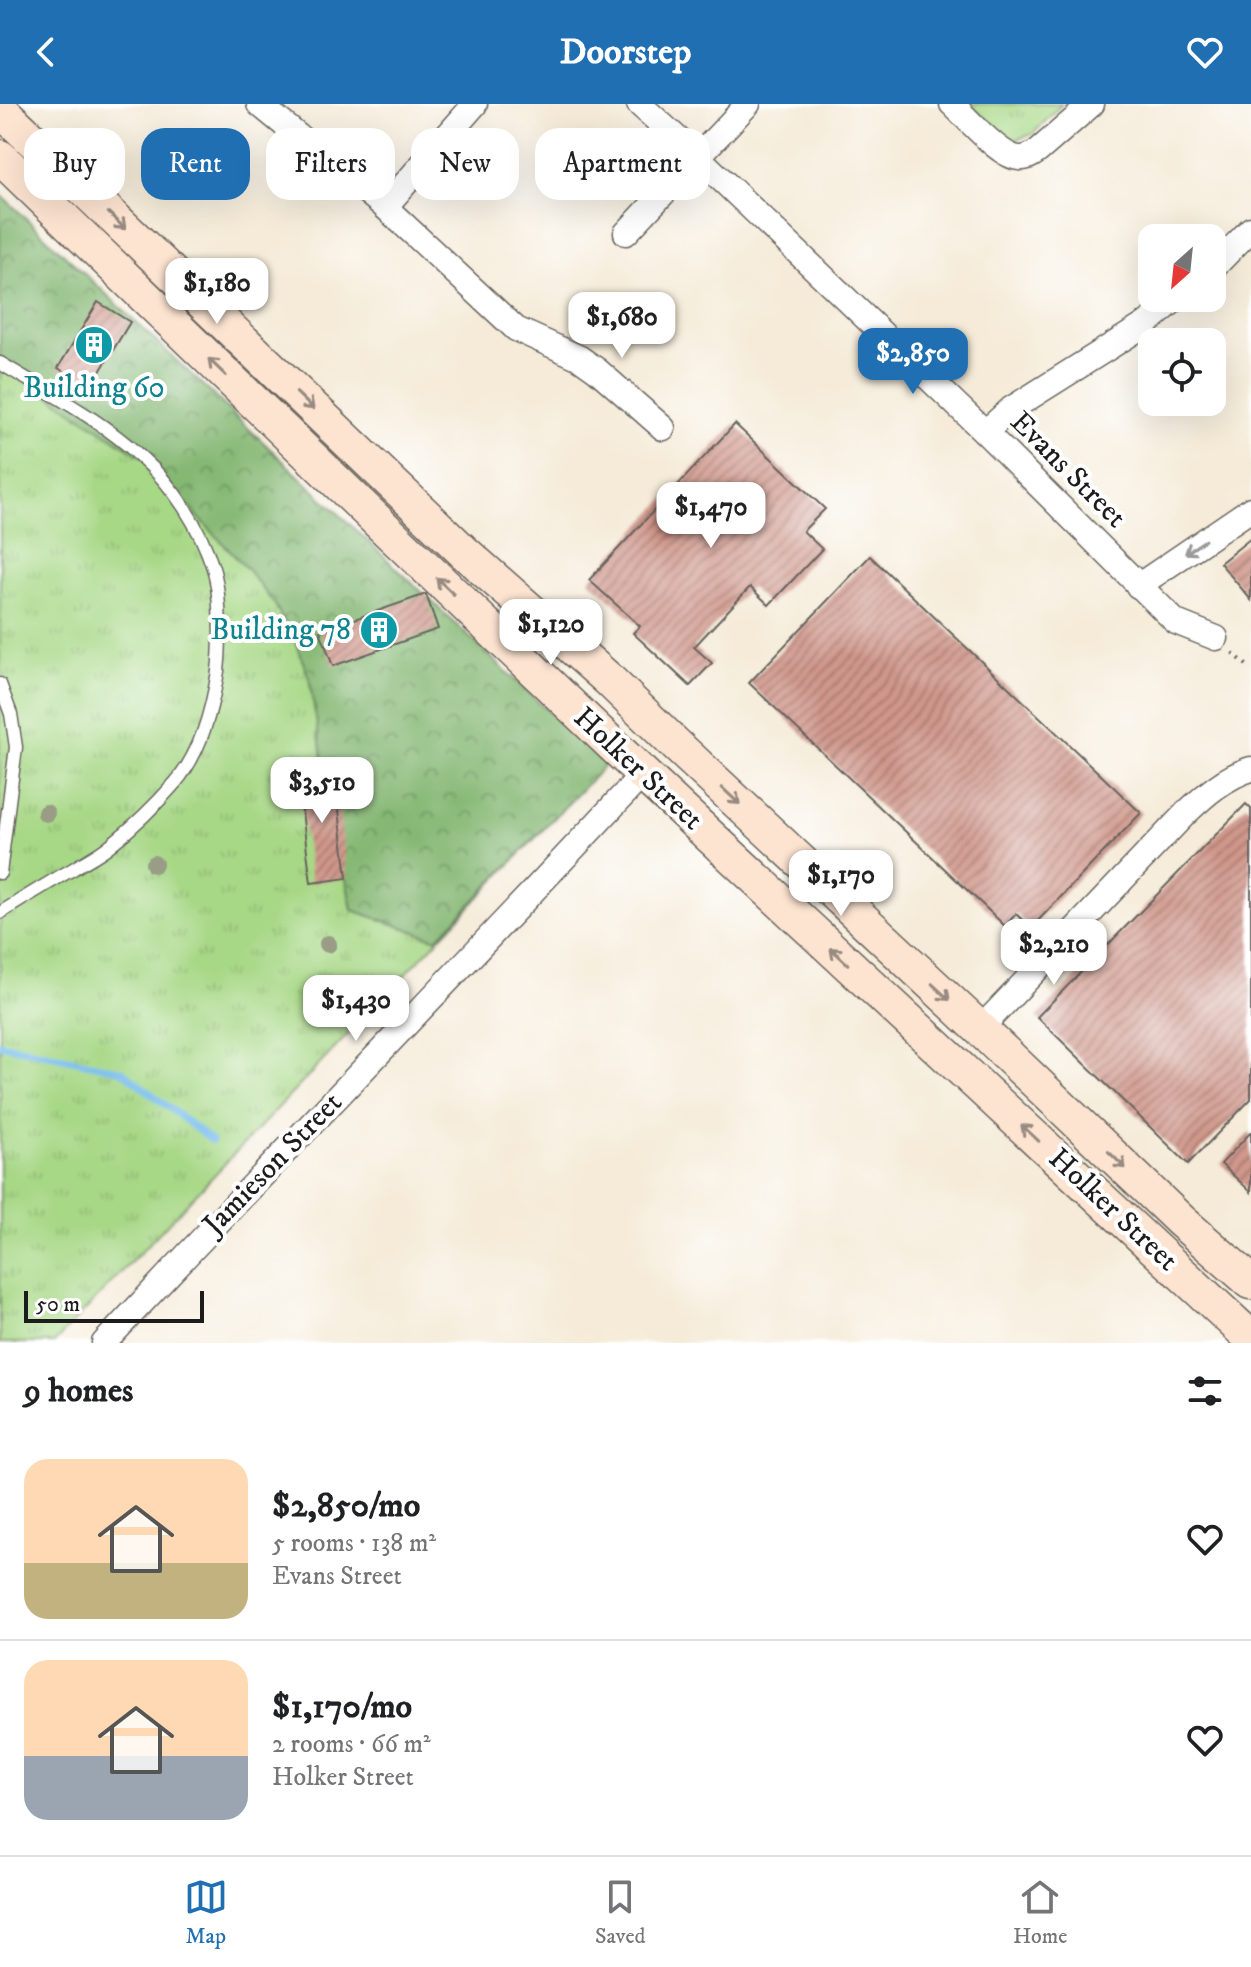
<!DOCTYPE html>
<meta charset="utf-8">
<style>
:root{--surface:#fff;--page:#f6f6f6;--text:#202124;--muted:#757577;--line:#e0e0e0;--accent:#1f6fb2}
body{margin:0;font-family:"IM FELL DW Pica",serif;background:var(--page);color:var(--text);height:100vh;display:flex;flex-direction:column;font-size:30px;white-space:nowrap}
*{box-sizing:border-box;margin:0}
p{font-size:26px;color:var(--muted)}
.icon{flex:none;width:44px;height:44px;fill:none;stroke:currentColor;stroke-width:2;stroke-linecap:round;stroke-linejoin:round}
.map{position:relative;height:1239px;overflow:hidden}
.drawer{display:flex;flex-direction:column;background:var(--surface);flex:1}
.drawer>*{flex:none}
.hud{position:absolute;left:24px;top:24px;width:800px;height:72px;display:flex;gap:16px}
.needle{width:52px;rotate:207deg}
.buttons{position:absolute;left:1138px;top:120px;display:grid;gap:16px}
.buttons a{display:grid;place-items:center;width:88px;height:88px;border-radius:16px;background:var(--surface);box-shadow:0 8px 32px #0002;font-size:40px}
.scale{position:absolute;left:24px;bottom:20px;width:180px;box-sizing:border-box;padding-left:8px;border:4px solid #1c1c1c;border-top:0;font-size:22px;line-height:28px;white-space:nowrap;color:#1c1c1c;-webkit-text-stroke:6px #fff;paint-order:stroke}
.price{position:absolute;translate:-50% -68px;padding:0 18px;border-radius:16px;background:#fff;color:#222;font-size:26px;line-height:52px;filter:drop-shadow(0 2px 4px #0008)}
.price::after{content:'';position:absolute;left:50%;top:48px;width:24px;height:18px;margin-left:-12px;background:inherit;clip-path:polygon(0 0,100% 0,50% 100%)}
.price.current{background:var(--accent);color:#fff}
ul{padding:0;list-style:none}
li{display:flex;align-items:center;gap:24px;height:200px;padding:0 24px}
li+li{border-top:2px solid var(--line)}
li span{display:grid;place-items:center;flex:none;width:224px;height:160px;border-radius:24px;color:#555}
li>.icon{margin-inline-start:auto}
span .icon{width:96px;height:96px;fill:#fffc;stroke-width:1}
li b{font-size:34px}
h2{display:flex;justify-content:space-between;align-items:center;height:96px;padding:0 24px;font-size:34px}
.pill{padding:0 28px;border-radius:24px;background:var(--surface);box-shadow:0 8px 32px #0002;font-size:28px;line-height:72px}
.pill.current{background:var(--accent);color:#fff}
header{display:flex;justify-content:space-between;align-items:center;height:104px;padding:0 24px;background:var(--accent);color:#fff;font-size:36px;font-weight:700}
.menu{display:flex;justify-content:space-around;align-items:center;height:112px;border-top:2px solid var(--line);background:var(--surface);font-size:22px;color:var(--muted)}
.menu a{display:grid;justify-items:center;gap:4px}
.menu .current{color:var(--accent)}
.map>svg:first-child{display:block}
.grass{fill:url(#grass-tufts);stroke:#627a51;stroke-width:2}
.forest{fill:url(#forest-crowns);stroke:#506a48;stroke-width:2}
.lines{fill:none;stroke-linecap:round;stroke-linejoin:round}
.stream{stroke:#77bced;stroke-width:7}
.building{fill:url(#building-hatch)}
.service-casing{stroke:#68645e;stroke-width:15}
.minor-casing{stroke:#68645e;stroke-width:27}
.secondary-casing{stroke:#68645e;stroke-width:37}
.path{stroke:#68645e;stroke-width:4;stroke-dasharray:2 6;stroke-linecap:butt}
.service{stroke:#fff;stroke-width:12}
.minor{stroke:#fff;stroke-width:24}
.secondary{stroke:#fde4d1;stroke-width:34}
.tree{fill:#999d85}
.oneway{stroke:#988a80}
.oneway2{stroke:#999}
.labels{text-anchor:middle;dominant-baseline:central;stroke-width:8;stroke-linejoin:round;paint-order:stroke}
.culture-label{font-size:30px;fill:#0d838f;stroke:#fff}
.street-label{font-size:30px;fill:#1c1c1c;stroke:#fff}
</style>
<header><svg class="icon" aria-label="back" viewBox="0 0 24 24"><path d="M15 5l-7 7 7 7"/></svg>Doorstep<svg class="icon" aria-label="heart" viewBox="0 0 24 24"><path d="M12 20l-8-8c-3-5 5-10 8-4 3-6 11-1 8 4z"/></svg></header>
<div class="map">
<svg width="1251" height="1239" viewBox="0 0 1251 1239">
<defs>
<pattern id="grass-tufts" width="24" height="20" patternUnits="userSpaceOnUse" patternTransform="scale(2)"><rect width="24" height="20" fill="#a7d886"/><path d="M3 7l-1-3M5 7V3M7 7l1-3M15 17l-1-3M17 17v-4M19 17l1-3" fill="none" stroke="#8fb973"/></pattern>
<pattern id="forest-crowns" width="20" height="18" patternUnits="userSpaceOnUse" patternTransform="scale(2)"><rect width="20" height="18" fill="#85b873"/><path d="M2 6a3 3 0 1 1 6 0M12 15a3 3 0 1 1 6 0" fill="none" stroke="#6c955e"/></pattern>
<pattern id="building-hatch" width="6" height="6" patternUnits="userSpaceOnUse" patternTransform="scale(2)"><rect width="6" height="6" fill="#d0978b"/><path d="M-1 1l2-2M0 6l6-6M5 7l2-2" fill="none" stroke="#a87a71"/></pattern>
</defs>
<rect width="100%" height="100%" fill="#fff"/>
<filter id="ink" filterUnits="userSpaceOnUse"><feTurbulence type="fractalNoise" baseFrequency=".0125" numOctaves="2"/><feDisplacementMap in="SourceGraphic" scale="16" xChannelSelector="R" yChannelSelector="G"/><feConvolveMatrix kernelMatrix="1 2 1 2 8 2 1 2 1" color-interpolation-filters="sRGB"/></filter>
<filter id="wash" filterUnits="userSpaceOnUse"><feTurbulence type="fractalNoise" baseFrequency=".006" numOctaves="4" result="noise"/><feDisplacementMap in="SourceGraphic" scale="32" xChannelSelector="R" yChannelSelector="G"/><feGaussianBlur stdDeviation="1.8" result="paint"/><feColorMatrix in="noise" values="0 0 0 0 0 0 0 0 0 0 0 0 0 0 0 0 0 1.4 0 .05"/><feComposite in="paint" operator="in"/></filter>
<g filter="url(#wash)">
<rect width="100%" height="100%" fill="#f5ebd8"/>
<g class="grass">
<polygon points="969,0 1062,0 1033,30 1016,36 997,25"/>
<polygon points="0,90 605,661 54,1239 0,1239"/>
</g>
<polygon class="forest" points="0,90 605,661 437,835 352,806 325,667 309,574 295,537 275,501 247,465 143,354 0,259"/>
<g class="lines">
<polyline class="stream" points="0,940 122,967 212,1037"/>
</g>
<g id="blocks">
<g class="building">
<polygon points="98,198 130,218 90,284 58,264"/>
<polygon points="735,320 825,405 803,427 822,445 769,501 750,483 694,543 712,559 690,582 633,529 640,522 589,476"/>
<polygon points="1251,434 1251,496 1220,459"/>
<polygon points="870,452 1141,709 1031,824 1016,810 1005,822 749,579"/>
<polygon points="426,490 438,525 333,562 320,527"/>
<polygon points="334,664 347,774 311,779 297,668"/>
<polygon points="1246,700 1251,705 1251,995 1188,1060 1037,913"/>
<polygon points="1251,1028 1251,1088 1221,1060"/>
</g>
</g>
</g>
<g filter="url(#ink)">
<use href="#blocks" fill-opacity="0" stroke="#68645e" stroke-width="2"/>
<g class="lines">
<defs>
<g id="service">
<path d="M0,259C48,288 100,315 141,353C174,382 200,423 213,464C221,490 221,540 218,567C212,606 201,649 175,679C155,702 132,724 109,742C98,751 85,757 73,765C48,779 24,794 0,809"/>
<polyline points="0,580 11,610 16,643 0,769"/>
</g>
<g id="minor">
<polyline points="259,0 385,103 516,225 580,254 597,266 663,324"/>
<polyline points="639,0 698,53 985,328 1176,518 1216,534"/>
<path d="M952,0C967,14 1000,53 1019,54C1027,55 1032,51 1038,47L1092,0"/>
<polyline points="385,103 475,0"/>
<polyline points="626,129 748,0"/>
<polyline points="1212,165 1251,125"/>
<polyline points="985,328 1011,305 1146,220 1177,194"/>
<polyline points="1138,482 1251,405"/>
<path d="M980,925L1185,710C1205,691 1225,673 1251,665"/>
<path d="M104,1239C283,1048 465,861 643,670"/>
</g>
<g id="secondary">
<polyline points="0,5 465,449 608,575 674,639 980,925 1181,1117 1251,1178"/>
<polyline points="0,53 394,433 643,670 1251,1234"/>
</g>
</defs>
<use href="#service" class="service-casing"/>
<use href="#minor" class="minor-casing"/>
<use href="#secondary" class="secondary-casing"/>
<polyline class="path" points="1233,549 1251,565"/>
<use href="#service" class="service"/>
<use href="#minor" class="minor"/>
<use href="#secondary" class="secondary"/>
</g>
<g class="tree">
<circle cx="46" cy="709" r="9"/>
<circle cx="154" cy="760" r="9"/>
<circle cx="328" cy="840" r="9"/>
</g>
<defs><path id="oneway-shaft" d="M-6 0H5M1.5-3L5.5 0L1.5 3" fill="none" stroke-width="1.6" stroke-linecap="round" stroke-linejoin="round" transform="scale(2)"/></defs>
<g class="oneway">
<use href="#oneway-shaft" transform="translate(117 117) rotate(44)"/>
<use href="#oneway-shaft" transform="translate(217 263) rotate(-136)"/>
<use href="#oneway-shaft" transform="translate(305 297) rotate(44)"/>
<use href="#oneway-shaft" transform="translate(445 482) rotate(-136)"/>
<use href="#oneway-shaft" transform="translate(731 692) rotate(43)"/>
<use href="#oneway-shaft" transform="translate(839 852) rotate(-137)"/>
<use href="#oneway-shaft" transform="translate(941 888) rotate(43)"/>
<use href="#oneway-shaft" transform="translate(1030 1029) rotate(-137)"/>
<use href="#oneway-shaft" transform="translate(1117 1056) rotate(44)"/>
</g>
<use class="oneway2" href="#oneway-shaft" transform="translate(1195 443) rotate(146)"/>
</g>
<defs>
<symbol id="building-disc" viewBox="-11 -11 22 22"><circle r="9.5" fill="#0f9aa8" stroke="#fff"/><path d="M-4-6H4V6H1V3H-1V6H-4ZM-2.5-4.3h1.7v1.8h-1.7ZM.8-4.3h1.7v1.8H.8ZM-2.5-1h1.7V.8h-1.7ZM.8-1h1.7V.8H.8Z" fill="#fff"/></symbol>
</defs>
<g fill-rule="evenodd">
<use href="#building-disc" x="72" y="219" width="44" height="44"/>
<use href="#building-disc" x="357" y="504" width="44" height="44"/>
</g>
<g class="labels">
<g class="culture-label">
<text x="94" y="284">Building 60</text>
<text x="351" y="526" text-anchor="end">Building 78</text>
</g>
<g class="street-label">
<text transform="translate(1068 366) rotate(45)">Evans Street</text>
<text transform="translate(638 665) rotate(43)">Holker Street</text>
<text transform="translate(273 1060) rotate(-46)">Jamieson Street</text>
<text transform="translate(1113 1106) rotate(43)">Holker Street</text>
</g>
</g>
</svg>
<div class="buttons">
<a><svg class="needle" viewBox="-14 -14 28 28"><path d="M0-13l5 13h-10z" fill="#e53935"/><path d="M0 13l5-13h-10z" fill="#757577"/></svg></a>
<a><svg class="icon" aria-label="locate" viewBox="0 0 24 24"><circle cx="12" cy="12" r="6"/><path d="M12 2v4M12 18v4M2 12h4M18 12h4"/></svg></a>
</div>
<div class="scale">50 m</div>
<b class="price" style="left:217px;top:222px">$1,180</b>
<b class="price" style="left:622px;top:256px">$1,680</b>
<b class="price current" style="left:913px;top:292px">$2,850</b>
<b class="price" style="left:711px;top:446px">$1,470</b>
<b class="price" style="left:551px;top:563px">$1,120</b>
<b class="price" style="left:322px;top:721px">$3,510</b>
<b class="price" style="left:841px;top:814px">$1,170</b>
<b class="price" style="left:1054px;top:883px">$2,210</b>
<b class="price" style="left:356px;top:939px">$1,430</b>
<div class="hud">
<a class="pill">Buy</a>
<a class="pill current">Rent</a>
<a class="pill">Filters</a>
<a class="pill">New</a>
<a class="pill">Apartment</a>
</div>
</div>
<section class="drawer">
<h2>9 homes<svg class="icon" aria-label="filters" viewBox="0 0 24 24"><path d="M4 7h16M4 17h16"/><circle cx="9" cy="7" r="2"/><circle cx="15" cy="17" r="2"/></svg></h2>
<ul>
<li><span style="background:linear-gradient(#ffd9b3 65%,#c2b280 0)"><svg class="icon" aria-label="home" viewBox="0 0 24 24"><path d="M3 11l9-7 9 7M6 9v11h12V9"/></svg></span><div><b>$2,850/mo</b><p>5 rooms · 138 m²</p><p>Evans Street</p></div><svg class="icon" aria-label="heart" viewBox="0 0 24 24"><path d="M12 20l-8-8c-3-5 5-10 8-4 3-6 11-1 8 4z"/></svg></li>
<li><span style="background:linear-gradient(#ffd9b3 60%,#9aa5b1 0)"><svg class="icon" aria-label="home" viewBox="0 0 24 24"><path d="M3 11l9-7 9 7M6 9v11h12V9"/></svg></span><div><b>$1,170/mo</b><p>2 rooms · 66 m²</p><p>Holker Street</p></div><svg class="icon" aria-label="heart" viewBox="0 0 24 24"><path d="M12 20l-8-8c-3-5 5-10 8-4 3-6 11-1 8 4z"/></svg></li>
</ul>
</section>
<nav class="menu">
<a class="current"><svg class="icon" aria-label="map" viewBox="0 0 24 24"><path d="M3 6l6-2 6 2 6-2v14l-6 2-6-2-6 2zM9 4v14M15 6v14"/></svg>Map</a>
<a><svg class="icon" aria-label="saved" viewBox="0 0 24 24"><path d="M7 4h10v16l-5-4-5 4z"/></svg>Saved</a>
<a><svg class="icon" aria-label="home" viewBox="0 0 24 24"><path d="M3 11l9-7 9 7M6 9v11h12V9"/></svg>Home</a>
</nav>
